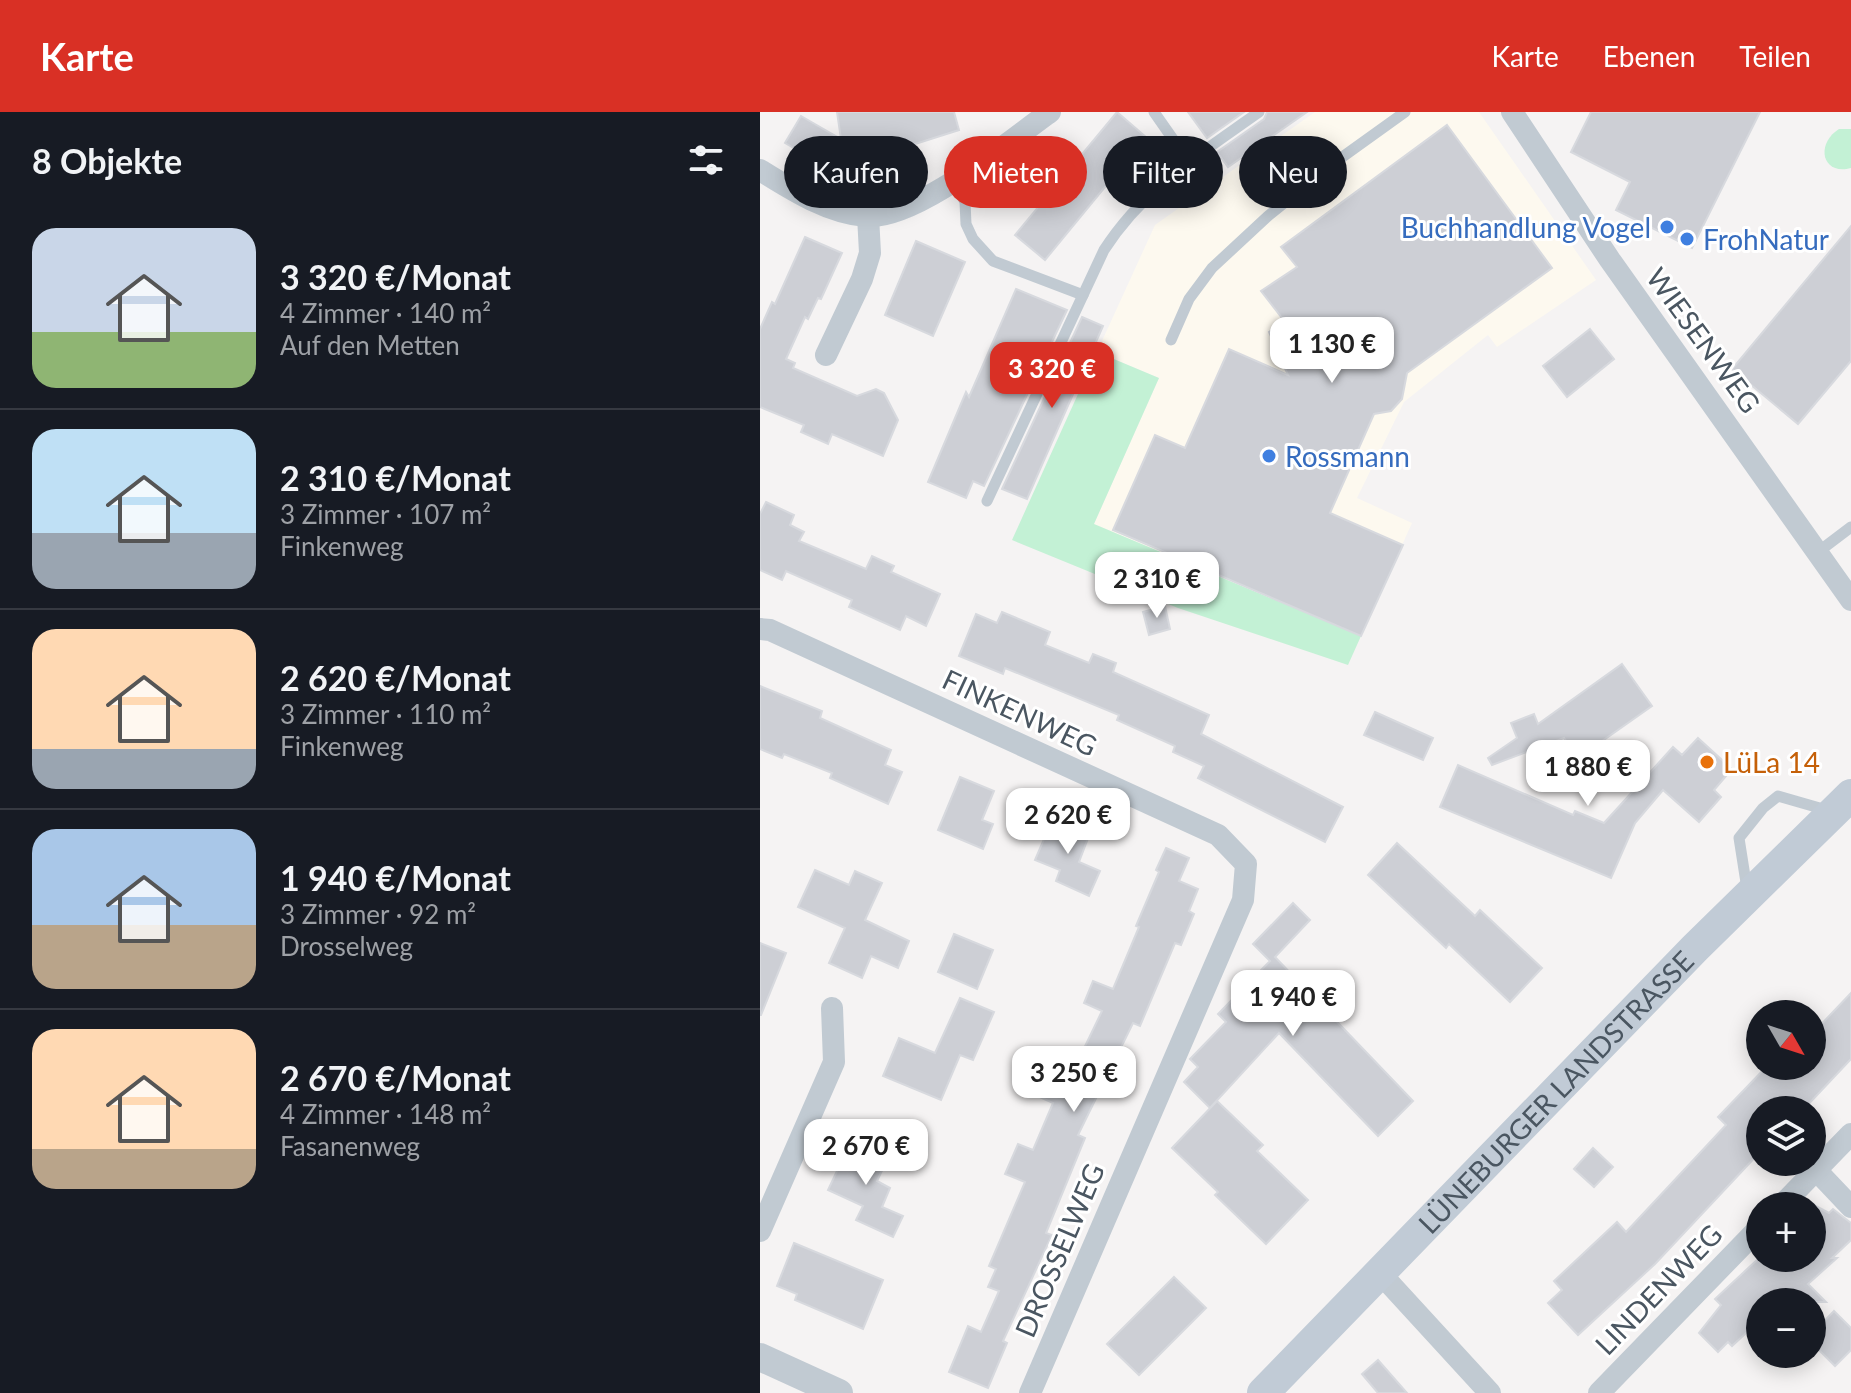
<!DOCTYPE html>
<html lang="de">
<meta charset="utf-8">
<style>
:root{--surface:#171b24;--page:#20242c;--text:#f1f3f6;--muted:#9ea1a6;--line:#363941;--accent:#d93025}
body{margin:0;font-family:Lato,sans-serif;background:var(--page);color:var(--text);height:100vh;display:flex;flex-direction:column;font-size:30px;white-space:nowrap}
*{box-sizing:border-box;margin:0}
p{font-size:26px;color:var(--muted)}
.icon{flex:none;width:44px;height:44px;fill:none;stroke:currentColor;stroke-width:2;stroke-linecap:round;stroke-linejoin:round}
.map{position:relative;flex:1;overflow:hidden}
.sheet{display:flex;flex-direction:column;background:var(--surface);width:760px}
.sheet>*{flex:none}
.hud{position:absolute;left:24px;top:24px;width:760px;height:72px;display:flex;gap:16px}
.needle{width:52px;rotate:129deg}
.buttons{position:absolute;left:986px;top:888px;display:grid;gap:16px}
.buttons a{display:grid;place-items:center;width:80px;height:80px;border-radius:50%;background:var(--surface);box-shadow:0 4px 20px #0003;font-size:40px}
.price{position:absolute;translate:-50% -68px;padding:0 18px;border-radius:16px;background:#fff;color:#222;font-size:26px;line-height:52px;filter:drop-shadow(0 2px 4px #0008)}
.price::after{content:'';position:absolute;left:50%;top:48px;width:24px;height:18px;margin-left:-12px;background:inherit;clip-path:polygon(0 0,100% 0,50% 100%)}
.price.selected{background:var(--accent);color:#fff}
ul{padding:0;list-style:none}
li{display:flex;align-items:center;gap:24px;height:200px;padding:0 32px}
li+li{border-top:2px solid var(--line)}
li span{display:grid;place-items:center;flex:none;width:224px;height:160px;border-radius:24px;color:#555}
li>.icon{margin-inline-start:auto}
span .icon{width:96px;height:96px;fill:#fffc;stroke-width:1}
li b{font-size:34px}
h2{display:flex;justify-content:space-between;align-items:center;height:96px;padding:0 32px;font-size:34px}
.chip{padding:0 28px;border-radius:36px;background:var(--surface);box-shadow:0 4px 20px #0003;font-size:28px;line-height:72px}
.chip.selected{background:var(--accent);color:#fff}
header{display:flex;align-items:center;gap:48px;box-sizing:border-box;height:112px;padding:0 40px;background:var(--accent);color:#fff}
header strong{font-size:38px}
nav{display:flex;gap:44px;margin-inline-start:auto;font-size:28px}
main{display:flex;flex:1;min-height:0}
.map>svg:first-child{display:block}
.commercial{fill:#fdf9ef}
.green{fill:#c3f1d5}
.building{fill:#cdcfd5;stroke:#d7d9de;stroke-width:2}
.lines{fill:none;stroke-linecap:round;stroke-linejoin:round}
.service{stroke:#c1cad2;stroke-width:11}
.minor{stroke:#c1cad2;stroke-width:22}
.tertiary{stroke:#c1cad2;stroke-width:28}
.secondary{stroke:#c1cbd6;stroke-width:32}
.shop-dot{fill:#3f7fe0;stroke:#fff;stroke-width:3}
.food-dot{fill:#e8710a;stroke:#fff;stroke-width:3}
.labels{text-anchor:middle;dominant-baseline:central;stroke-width:6;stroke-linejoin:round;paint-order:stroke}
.shop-label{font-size:28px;fill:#366cbe;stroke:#fff;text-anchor:start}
.street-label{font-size:28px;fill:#4a5661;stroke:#fff}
.food-label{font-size:28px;fill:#c56008;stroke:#fff;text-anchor:start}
</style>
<header>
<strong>Karte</strong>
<nav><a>Karte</a><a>Ebenen</a><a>Teilen</a></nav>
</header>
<main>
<section class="sheet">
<h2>8 Objekte<svg class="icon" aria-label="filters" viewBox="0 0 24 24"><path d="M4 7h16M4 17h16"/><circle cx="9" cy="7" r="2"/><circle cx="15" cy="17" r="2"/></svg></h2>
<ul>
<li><span style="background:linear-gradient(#c9d6e8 65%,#8fb573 0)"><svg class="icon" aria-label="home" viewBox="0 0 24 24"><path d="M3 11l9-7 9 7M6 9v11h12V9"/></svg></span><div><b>3 320 €/Monat</b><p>4 Zimmer · 140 m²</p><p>Auf den Metten</p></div></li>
<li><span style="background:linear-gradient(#bfe0f5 65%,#9aa5b1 0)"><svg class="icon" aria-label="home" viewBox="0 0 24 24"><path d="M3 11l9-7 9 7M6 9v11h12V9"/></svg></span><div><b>2 310 €/Monat</b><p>3 Zimmer · 107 m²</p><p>Finkenweg</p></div></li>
<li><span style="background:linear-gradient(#ffd9b3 75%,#9aa5b1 0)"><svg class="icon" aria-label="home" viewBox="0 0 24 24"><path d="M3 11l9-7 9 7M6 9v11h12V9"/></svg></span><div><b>2 620 €/Monat</b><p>3 Zimmer · 110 m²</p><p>Finkenweg</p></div></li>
<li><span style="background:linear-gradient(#a9c7e8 60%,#b9a48a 0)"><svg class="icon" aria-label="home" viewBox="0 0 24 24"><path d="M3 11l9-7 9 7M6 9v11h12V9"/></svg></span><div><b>1 940 €/Monat</b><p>3 Zimmer · 92 m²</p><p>Drosselweg</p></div></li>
<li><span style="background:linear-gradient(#ffd9b3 75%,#b9a48a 0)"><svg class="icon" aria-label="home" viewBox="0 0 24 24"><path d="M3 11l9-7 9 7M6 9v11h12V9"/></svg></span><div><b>2 670 €/Monat</b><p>4 Zimmer · 148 m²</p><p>Fasanenweg</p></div></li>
</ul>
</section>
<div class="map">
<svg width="1091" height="1281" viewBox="0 0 1091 1281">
<rect width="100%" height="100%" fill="#f5f3f3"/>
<polygon class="commercial" points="555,0 719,0 836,168 737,235 728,223 644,290 597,386 652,411 601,524 334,412 399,266 337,240 395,113"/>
<g class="green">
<path d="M1079,17H1091V56C1062,64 1055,32 1079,17Z"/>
<polygon points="337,240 399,266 334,412 601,524 588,553 418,496 252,428"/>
</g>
<g class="building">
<polygon points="77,0 194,0 199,18 152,33 56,49 25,31 41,4 81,27"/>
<polygon points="357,0 386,25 285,148 255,123"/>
<polygon points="428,0 484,0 447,26"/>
<polygon points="507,0 547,0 468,55 457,40 504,7"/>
<polygon points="831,0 1000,0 932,136 856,98 870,70 811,40"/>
<polygon points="687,13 792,156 647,261 642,287 631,299 614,302 570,401 643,433 601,524 353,418 395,323 425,336 469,237 528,263 509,220 525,210 501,179 537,155 521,135"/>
<polygon points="1091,114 1091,249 1038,312 972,257"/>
<polygon points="45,125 82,141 61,187 58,186 48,207 45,205 26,247 35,251 33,256 97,284 116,277 124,281 138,308 123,344 72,322 68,332 41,320 44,313 0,295 0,217 12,190 15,192"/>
<polygon points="156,129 205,150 173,224 125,203"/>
<polygon points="256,177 307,198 224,374 213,369 206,386 168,370 206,280 209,285"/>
<polygon points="322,205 343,214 267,387 242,377"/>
<polygon points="830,217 854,247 807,285 783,254"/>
<polygon points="6,390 34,403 30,413 44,420 39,429 106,457 112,444 134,454 131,460 180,482 166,514 146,504 140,518 89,495 92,488 26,459 22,468 0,458 0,402"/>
<polygon points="405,494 410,517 389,523 383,500"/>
<polygon points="242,500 290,520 285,533 329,551 333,542 356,551 353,560 449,603 441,622 583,695 565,730 438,666 444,654 413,640 415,634 357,608 359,603 245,556 243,562 199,544 216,502 237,511"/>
<polygon points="862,552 892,594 818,646 804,626 732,653 728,646 757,626 751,611 774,602 778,612"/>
<polygon points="0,574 62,599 60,606 131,638 125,653 142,660 128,692 70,666 72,661 24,642 22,646 0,637"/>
<polygon points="615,600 673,626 663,648 604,623"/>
<polygon points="938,626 972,657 954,678 961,685 939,710 903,678 875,711 851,766 680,695 698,653 813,703 815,699 844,711 913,635 922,643"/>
<polygon points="200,665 234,679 222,708 233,712 223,737 178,718"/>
<polygon points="293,706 330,721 319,750 340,759 329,784 296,769 300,758 275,748"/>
<polygon points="637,731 715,804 720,798 782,856 750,890 689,832 686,836 608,763"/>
<polygon points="406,736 429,746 419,769 438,777 429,799 434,802 421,833 415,831 380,914 373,911 318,1023 325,1026 286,1121 292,1123 243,1229 247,1231 228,1276 189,1260 208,1214 221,1220 239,1179 228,1175 236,1157 229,1154 265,1070 245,1062 258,1032 273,1038 293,991 273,982 293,942 316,953 342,899 324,891 333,869 353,877 379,815 376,814 399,760 396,758"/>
<polygon points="55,758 89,773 95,759 122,771 105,808 149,829 138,856 111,844 102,866 69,851 85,816 38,795"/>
<polygon points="533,791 550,808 515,845 653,989 618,1024 519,921 450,996 424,970 438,955 430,947 466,910 458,902 510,849 493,832"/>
<polygon points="194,822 233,838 217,877 178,860"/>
<polygon points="0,831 26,841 1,903 0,903"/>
<polygon points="1091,881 1091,947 1043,998 1000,998 1000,1040 895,1152 818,1223 788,1191 802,1178 794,1169 857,1110 866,1120 966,1013 958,1005 1007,954 1052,954 1052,922"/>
<polygon points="200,886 234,900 213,948 200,943 181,988 123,964 139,926 175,941"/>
<polygon points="457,989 503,1033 497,1039 548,1088 506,1132 455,1083 458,1080 412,1036"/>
<polygon points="92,1027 129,1044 117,1069 130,1076 122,1095 143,1104 133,1125 96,1108 103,1094 68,1078"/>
<polygon points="833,1036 853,1055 834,1075 814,1057"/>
<polygon points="1052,1092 1069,1101 1073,1097 1091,1111 1091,1128 1072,1146 1077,1146 1048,1172 1066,1190 1000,1190 1000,1208 972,1234 968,1230 958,1240 939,1221 961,1193 955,1187 999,1146 1052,1146"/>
<polygon points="34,1131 123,1168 103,1217 35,1188 37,1182 17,1174"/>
<polygon points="414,1165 446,1196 379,1263 347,1232"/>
<polygon points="1074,1199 1091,1216 1091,1238 1075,1254 1052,1231 1052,1222"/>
<polygon points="618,1248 647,1281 618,1281 602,1262"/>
</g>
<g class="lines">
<g class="service">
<polyline points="394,0 429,50"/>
<polyline points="194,68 205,90 206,112 213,127 233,149 323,183"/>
<polyline points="411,228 429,187 452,156 508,104 574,51 645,0"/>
<path d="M227,389L344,138C384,76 440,42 499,0"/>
<polyline points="1058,440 1091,415"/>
<polyline points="987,777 979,726 1003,696 1018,684 1070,699"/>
</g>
<g class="minor">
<polyline points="752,0 850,148 1091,488"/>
<path d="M0,58C32,78 68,101 106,104C156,108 249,29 290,0"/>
<polyline points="66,243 102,167 110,141 108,104"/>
<polyline points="0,517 10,518 458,723 486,752 483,788 270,1281"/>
<polyline points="1056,1058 1091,1095"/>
<polyline points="1021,1094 1091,1022"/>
<polyline points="0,1119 74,950 72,896"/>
<polyline points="620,1161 730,1281"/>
<polyline points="839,1281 1000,1115"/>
</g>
<polyline class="tertiary" points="0,1245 79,1281"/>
<path class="secondary" id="s1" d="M503,1281L935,836L1091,683"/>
</g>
<g class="shop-dot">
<circle cx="907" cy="115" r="8"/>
<circle cx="927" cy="127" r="8"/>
<circle cx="509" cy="344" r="8"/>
</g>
<circle class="food-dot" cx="947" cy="650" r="8"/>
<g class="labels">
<g class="shop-label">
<text x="891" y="115" text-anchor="end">Buchhandlung Vogel</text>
<text x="943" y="127">FrohNatur</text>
<text x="525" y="344">Rossmann</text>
</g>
<g class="street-label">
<text transform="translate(944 228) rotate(54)">WIESENWEG</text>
<text transform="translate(260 600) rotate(25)">FINKENWEG</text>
<text stroke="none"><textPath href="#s1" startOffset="420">LÜNEBURGER LANDSTRASSE</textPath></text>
<text transform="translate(299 1138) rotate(-67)">DROSSELWEG</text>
<text transform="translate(898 1177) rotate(-46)">LINDENWEG</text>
</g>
<g class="food-label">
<text x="963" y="650">LüLa 14</text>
</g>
</g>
</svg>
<div class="buttons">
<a><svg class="needle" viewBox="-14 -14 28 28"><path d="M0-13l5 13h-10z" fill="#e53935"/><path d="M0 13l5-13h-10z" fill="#9ea1a6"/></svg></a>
<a><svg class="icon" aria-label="layers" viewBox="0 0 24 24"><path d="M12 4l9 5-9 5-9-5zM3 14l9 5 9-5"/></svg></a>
<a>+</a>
<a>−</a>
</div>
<b class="price" style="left:572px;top:273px">1 130 €</b>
<b class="price selected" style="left:292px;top:298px">3 320 €</b>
<b class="price" style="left:397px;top:508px">2 310 €</b>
<b class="price" style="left:828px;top:696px">1 880 €</b>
<b class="price" style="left:308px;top:744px">2 620 €</b>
<b class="price" style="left:533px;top:926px">1 940 €</b>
<b class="price" style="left:314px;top:1002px">3 250 €</b>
<b class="price" style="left:106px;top:1075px">2 670 €</b>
<div class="hud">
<a class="chip">Kaufen</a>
<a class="chip selected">Mieten</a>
<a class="chip">Filter</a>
<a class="chip">Neu</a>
</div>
</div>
</main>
